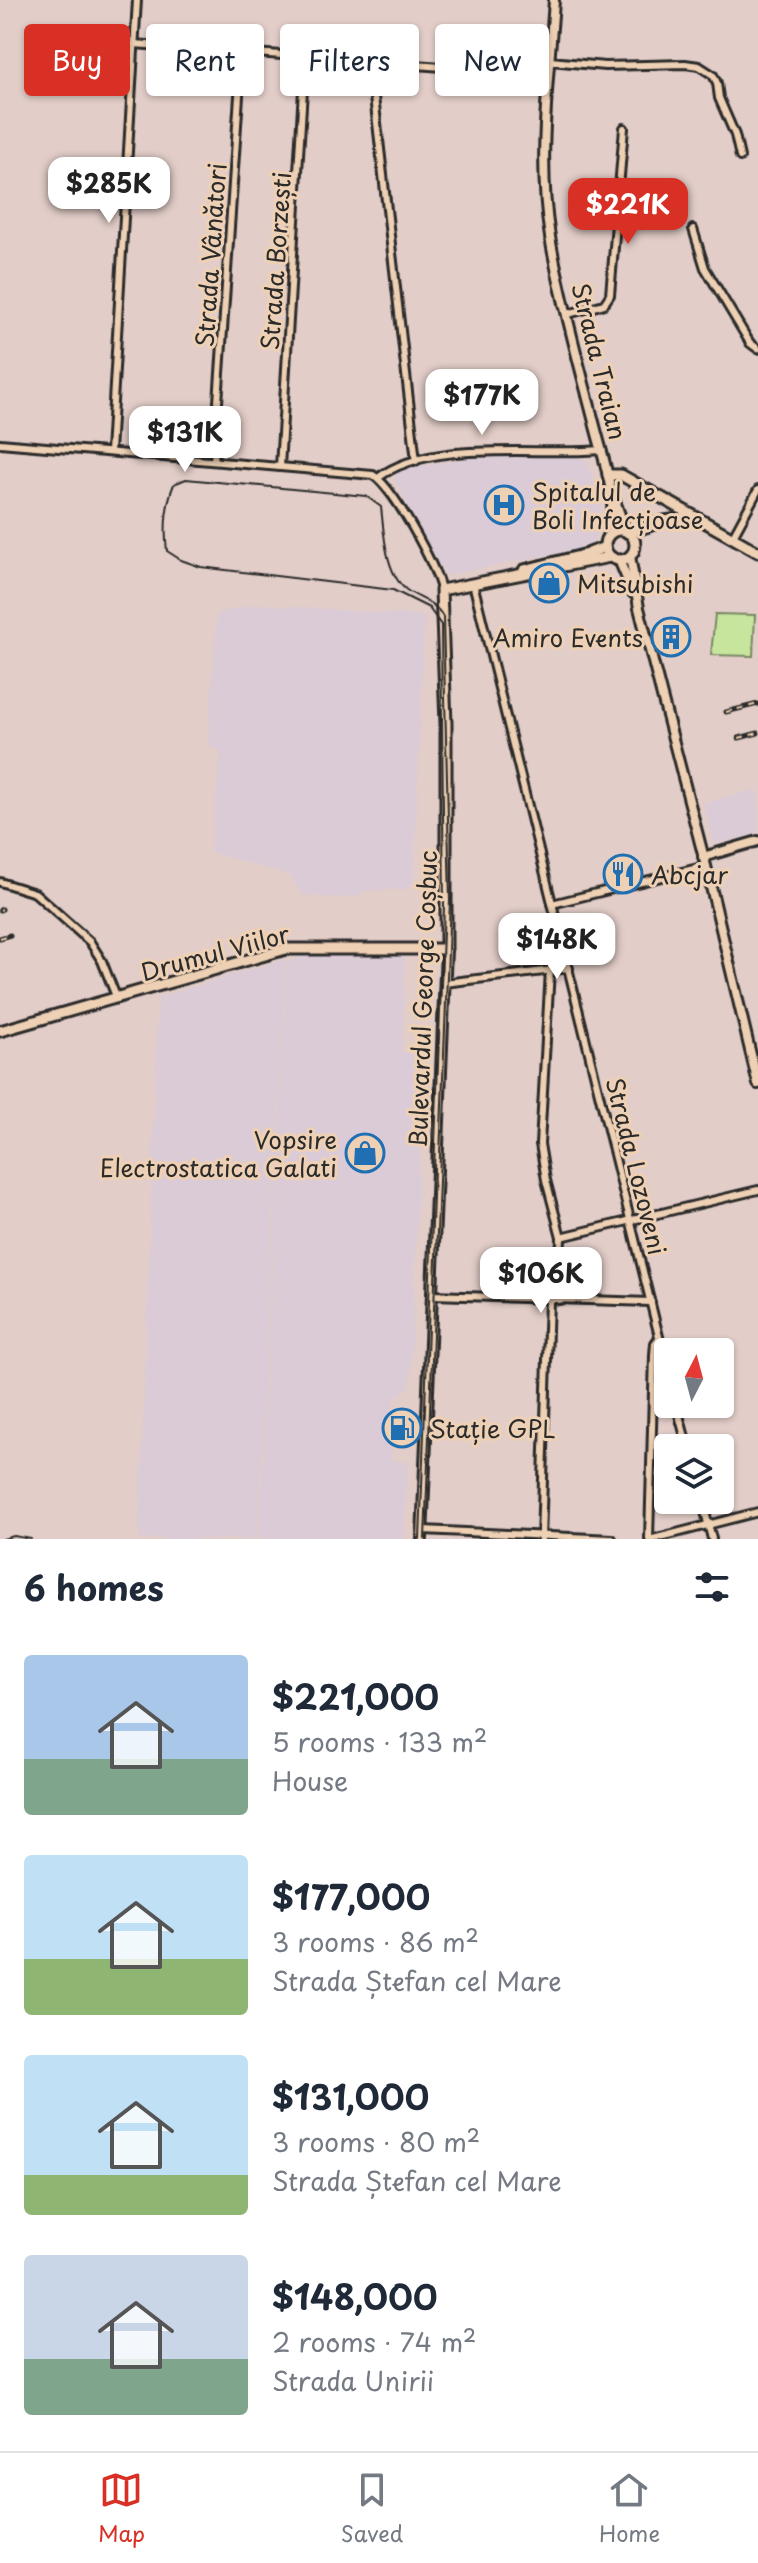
<!DOCTYPE html>
<meta charset="utf-8">
<style>
:root{--surface:#fff;--page:#f2f2f3;--text:#1f2937;--muted:#747a83;--line:#e0e1e3;--accent:#d93025}
body{margin:0;font-family:"Playpen Sans",sans-serif;background:var(--page);color:var(--text);height:100vh;display:flex;flex-direction:column;font-size:30px;white-space:nowrap}
*{box-sizing:border-box;margin:0}
p{font-size:26px;color:var(--muted)}
.icon{flex:none;width:44px;height:44px;fill:none;stroke:currentColor;stroke-width:2;stroke-linecap:round;stroke-linejoin:round}
.map{position:relative;height:1539px;overflow:hidden}
.sheet{display:flex;flex-direction:column;background:var(--surface);flex:1}
.sheet>*{flex:none}
.guide{position:absolute;left:24px;top:24px;width:710px;height:72px;display:flex;gap:16px}
.needle{width:52px;rotate:6deg}
.buttons{position:absolute;left:654px;top:1338px;display:grid;gap:16px}
.buttons a{display:grid;place-items:center;width:80px;height:80px;border-radius:8px;background:var(--surface);box-shadow:0 2px 6px #0004;font-size:40px}
.price{position:absolute;translate:-50% -68px;padding:0 18px;border-radius:16px;background:#fff;color:#222;font-size:26px;line-height:52px;filter:drop-shadow(0 2px 4px #0008)}
.price::after{content:'';position:absolute;left:50%;top:48px;width:24px;height:18px;margin-left:-12px;background:inherit;clip-path:polygon(0 0,100% 0,50% 100%)}
.price.selected{background:var(--accent);color:#fff}
ul{padding:0;list-style:none}
li{display:flex;align-items:center;gap:24px;height:200px;padding:0 24px}
li span{display:grid;place-items:center;flex:none;width:224px;height:160px;border-radius:8px;color:#555}
li>.icon{margin-inline-start:auto}
span .icon{width:96px;height:96px;fill:#fffc;stroke-width:1}
li b{font-size:34px}
h2{display:flex;justify-content:space-between;align-items:center;height:96px;padding:0 24px;font-size:34px}
.pill{padding:0 28px;border-radius:8px;background:var(--surface);box-shadow:0 2px 6px #0004;font-size:28px;line-height:72px}
.pill.selected{background:var(--accent);color:#fff}
.tab-bar{display:flex;justify-content:space-around;align-items:center;height:112px;border-top:2px solid var(--line);background:var(--surface);font-size:22px;color:var(--muted)}
.tab-bar a{display:grid;justify-items:center;gap:4px}
.tab-bar .selected{color:var(--accent)}
.map>svg:first-child{display:block}
.built{fill:#dacbd6}
.green{fill:#c7e59d;stroke:#798864;stroke-width:2}
.lines{fill:none;stroke-linecap:round;stroke-linejoin:round}
.minor-casing{stroke:#2b2b2b;stroke-width:12}
.major-casing{stroke:#2b2b2b;stroke-width:14}
.highway-casing{stroke:#2b2b2b;stroke-width:15}
.minor{stroke:#eed0b4;stroke-width:6}
.major{stroke:#eed0b4;stroke-width:8}
.highway{stroke:#eed0b4;stroke-width:9}
.tram{stroke:#2b2b2b;stroke-width:2}
.rail-casing{stroke:#2b2b2b;stroke-width:5}
.rail{stroke:#eed0b4;stroke-width:2;stroke-dasharray:6;stroke-linecap:butt}
.labels{text-anchor:middle;dominant-baseline:central;stroke-width:6;stroke-linejoin:round;paint-order:stroke}
.street-label{font-size:24px;fill:#2b2b2b;stroke:#eed0b4}
.poi-label{font-size:24px;fill:#2b2b2b;stroke:#eed0b4;text-anchor:start}
</style>
<div class="map">
<svg width="758" height="1539" viewBox="0 0 758 1539">
<rect width="100%" height="100%" fill="#e2cdc8"/>
<filter id="ink" filterUnits="userSpaceOnUse"><feTurbulence type="fractalNoise" baseFrequency=".0125" numOctaves="2"/><feDisplacementMap in="SourceGraphic" scale="16" xChannelSelector="R" yChannelSelector="G"/><feConvolveMatrix kernelMatrix="1 2 1 2 8 2 1 2 1" color-interpolation-filters="sRGB"/></filter>
<g filter="url(#ink)">
<g class="built">
<polygon points="575,455 588,461 605,521 589,547 447,575 442,571 395,480 395,471 465,458"/>
<polygon points="257,604 424,616 414,880 408,889 366,891 352,898 304,896 289,875 210,852 221,752 208,744 217,613"/>
<polygon points="758,789 758,833 715,845 703,803"/>
<polygon points="307,953 405,957 402,1052 424,1053 410,1387 393,1400 391,1461 408,1462 404,1539 259,1539 287,963"/>
<polygon points="286,959 257,1539 139,1539 158,997"/>
</g>
<polygon class="green" points="715,614 755,615 753,656 711,655"/>
<g class="lines">
<defs>
<g id="minor">
<polyline points="134,44 549,75"/>
<polyline points="550,61 605,66 685,64 699,66 713,75 717,83 719,98 735,135 740,157"/>
<polyline points="370,62 416,461"/>
<polyline points="693,229 705,268 750,343 758,349"/>
<polyline points="568,314 604,304 610,295 624,128"/>
<path d="M0,443L373,475C393,487 437,567 441,590"/>
<polyline points="110,452 137,0"/>
<polyline points="214,461 242,52"/>
<polyline points="280,467 305,57"/>
<path d="M378,478C428,438 539,456 602,450"/>
<polyline points="732,538 758,490"/>
<polyline points="473,583 668,1373"/>
<polyline points="0,882 35,893 90,942 102,961 117,999"/>
<polyline points="552,904 706,866"/>
<polyline points="550,970 540,1144 546,1180 561,1237 559,1300"/>
<polyline points="444,983 569,968"/>
<polyline points="561,1237 758,1190"/>
<polyline points="432,1295 651,1302"/>
<polyline points="676,1404 688,1448"/>
<polyline points="702,1500 712,1539"/>
<polyline points="423,1530 612,1539"/>
<polyline points="541,1539 549,1300"/>
<polyline points="649,1539 654,1355 655,1343 659,1338"/>
<polyline points="653,1539 758,1512"/>
</g>
<g id="major">
<path d="M554,0C549,78 537,159 550,237C561,300 579,363 595,426C604,461 617,497 611,533"/>
<polyline points="613,495 626,532"/>
<polyline points="630,556 639,608 706,866 758,1084"/>
<polyline points="619,560 633,593"/>
<polyline points="703,857 758,841"/>
<polyline points="422,1539 446,949"/>
</g>
<g id="highway">
<polyline points="608,475 621,475 758,552"/>
<circle cx="620" cy="545" r="15"/>
<polyline points="628,533 664,521 695,517"/>
<polyline points="524,570 587,554 605,547"/>
<polyline points="0,1031 286,949 446,949 446,724 441,590 610,557"/>
</g>
</defs>
<use href="#minor" class="minor-casing"/>
<use href="#major" class="major-casing"/>
<use href="#highway" class="highway-casing"/>
<use href="#minor" class="minor"/>
<use href="#major" class="major"/>
<use href="#highway" class="highway"/>
<g class="tram">
<polyline points="3,1539 14,1536 31,1539"/>
<path d="M420,1539L444,906L441,625L429,608L393,590L201,567L181,560L167,551C164,528 165,506 174,484L186,479L366,496L381,507C384,532 385,575 408,591C422,600 435,602 443,617L450,900L425,1539"/>
</g>
<defs>
<g id="rail">
<polyline points="726,712 758,704"/>
<polyline points="739,738 758,733"/>
<polyline points="0,910 2,909"/>
<polyline points="0,938 10,935"/>
</g>
</defs>
<use href="#rail" class="rail-casing"/>
<use href="#rail" class="rail"/>
</g>
</g>
<defs>
<symbol id="hospital-ring" viewBox="-11 -11 22 22"><circle r="9.5" fill="#eed0b4" stroke="#1f6fb2" stroke-width="1.5"/><path d="M-5-5h3v3.5h4V-5h3V5h-3V1.5h-4V5h-3Z" fill="#1f6fb2"/></symbol>
<symbol id="shop-ring" viewBox="-11 -11 22 22"><circle r="9.5" fill="#eed0b4" stroke="#1f6fb2" stroke-width="1.5"/><path d="M-5-2.5h2.3a2.7 3.5 0 0 1 5.4 0H5L5.5 6h-11ZM-1.5-2.5h3a1.5 2.3 0 0 0-3 0Z" fill="#1f6fb2"/></symbol>
<symbol id="building-ring" viewBox="-11 -11 22 22"><circle r="9.5" fill="#eed0b4" stroke="#1f6fb2" stroke-width="1.5"/><path d="M-4-6H4V6H1V3H-1V6H-4ZM-2.5-4.3h1.7v1.8h-1.7ZM.8-4.3h1.7v1.8H.8ZM-2.5-1h1.7V.8h-1.7ZM.8-1h1.7V.8H.8Z" fill="#1f6fb2"/></symbol>
<symbol id="restaurant-ring" viewBox="-11 -11 22 22"><circle r="9.5" fill="#eed0b4" stroke="#1f6fb2" stroke-width="1.5"/><path d="M-5-6h1v4h1v-4h1v4h1v-4h1v5L-1.5 .5V6h-2V.5L-5-1ZM5-6V6H3V1.5H1.5Q1.5-4 5-6Z" fill="#1f6fb2"/></symbol>
<symbol id="fuel-ring" viewBox="-11 -11 22 22"><circle r="9.5" fill="#eed0b4" stroke="#1f6fb2" stroke-width="1.5"/><path d="M-5.5-6h7V0h2V4h1.3V-2.5L3-4.5l.8-.8L6-3V5H2.5V1h-1V6h-7ZM-4.2-4.7v3.2H.2V-4.7Z" fill="#1f6fb2"/></symbol>
</defs>
<g fill-rule="evenodd">
<use href="#hospital-ring" x="482" y="483" width="44" height="44"/>
<use href="#shop-ring" x="527" y="561" width="44" height="44"/>
<use href="#building-ring" x="649" y="615" width="44" height="44"/>
<use href="#restaurant-ring" x="601" y="852" width="44" height="44"/>
<use href="#shop-ring" x="343" y="1131" width="44" height="44"/>
<use href="#fuel-ring" x="380" y="1406" width="44" height="44"/>
</g>
<g class="labels">
<g class="street-label">
<text transform="translate(210 255) rotate(-86)">Strada Vânători</text>
<text transform="translate(275 261) rotate(-86)">Strada Borzești</text>
<text transform="translate(600 361) rotate(76)">Strada Traian</text>
<text transform="translate(215 952) rotate(-15)">Drumul Viilor</text>
<text transform="translate(422 999) rotate(-88)">Bulevardul George Coșbuc</text>
<text transform="translate(637 1166) rotate(76)">Strada Lozoveni</text>
</g>
<g class="poi-label">
<text x="532" y="491">Spitalul de<tspan x="532" dy="28">Boli Infecțioase</tspan></text>
<text x="577" y="583">Mitsubishi</text>
<text x="643" y="637" text-anchor="end">Amiro Events</text>
<text x="651" y="874">Abcjar</text>
<text x="337" y="1139" text-anchor="end">Vopsire<tspan x="337" dy="28">Electrostatica Galati</tspan></text>
<text x="430" y="1428">Stație GPL</text>
</g>
</g>
</svg>
<div class="buttons">
<a><svg class="needle" viewBox="-14 -14 28 28"><path d="M0-13l5 13h-10z" fill="#e53935"/><path d="M0 13l5-13h-10z" fill="#747a83"/></svg></a>
<a><svg class="icon" aria-label="layers" viewBox="0 0 24 24"><path d="M12 4l9 5-9 5-9-5zM3 14l9 5 9-5"/></svg></a>
</div>
<b class="price" style="left:109px;top:225px">$285K</b>
<b class="price selected" style="left:628px;top:246px">$221K</b>
<b class="price" style="left:482px;top:437px">$177K</b>
<b class="price" style="left:185px;top:474px">$131K</b>
<b class="price" style="left:557px;top:981px">$148K</b>
<b class="price" style="left:541px;top:1315px">$106K</b>
<div class="guide">
<a class="pill selected">Buy</a>
<a class="pill">Rent</a>
<a class="pill">Filters</a>
<a class="pill">New</a>
</div>
</div>
<section class="sheet">
<h2>6 homes<svg class="icon" aria-label="filters" viewBox="0 0 24 24"><path d="M4 7h16M4 17h16"/><circle cx="9" cy="7" r="2"/><circle cx="15" cy="17" r="2"/></svg></h2>
<ul>
<li><span style="background:linear-gradient(#a9c7e8 65%,#7fa58c 0)"><svg class="icon" aria-label="home" viewBox="0 0 24 24"><path d="M3 11l9-7 9 7M6 9v11h12V9"/></svg></span><div><b>$221,000</b><p>5 rooms · 133 m²</p><p>House</p></div></li>
<li><span style="background:linear-gradient(#bfe0f5 65%,#8fb573 0)"><svg class="icon" aria-label="home" viewBox="0 0 24 24"><path d="M3 11l9-7 9 7M6 9v11h12V9"/></svg></span><div><b>$177,000</b><p>3 rooms · 86 m²</p><p>Strada Ștefan cel Mare</p></div></li>
<li><span style="background:linear-gradient(#bfe0f5 75%,#8fb573 0)"><svg class="icon" aria-label="home" viewBox="0 0 24 24"><path d="M3 11l9-7 9 7M6 9v11h12V9"/></svg></span><div><b>$131,000</b><p>3 rooms · 80 m²</p><p>Strada Ștefan cel Mare</p></div></li>
<li><span style="background:linear-gradient(#c9d6e8 65%,#7fa58c 0)"><svg class="icon" aria-label="home" viewBox="0 0 24 24"><path d="M3 11l9-7 9 7M6 9v11h12V9"/></svg></span><div><b>$148,000</b><p>2 rooms · 74 m²</p><p>Strada Unirii</p></div></li>
</ul>
</section>
<nav class="tab-bar">
<a class="selected"><svg class="icon" aria-label="map" viewBox="0 0 24 24"><path d="M3 6l6-2 6 2 6-2v14l-6 2-6-2-6 2zM9 4v14M15 6v14"/></svg>Map</a>
<a><svg class="icon" aria-label="saved" viewBox="0 0 24 24"><path d="M7 4h10v16l-5-4-5 4z"/></svg>Saved</a>
<a><svg class="icon" aria-label="home" viewBox="0 0 24 24"><path d="M3 11l9-7 9 7M6 9v11h12V9"/></svg>Home</a>
</nav>
